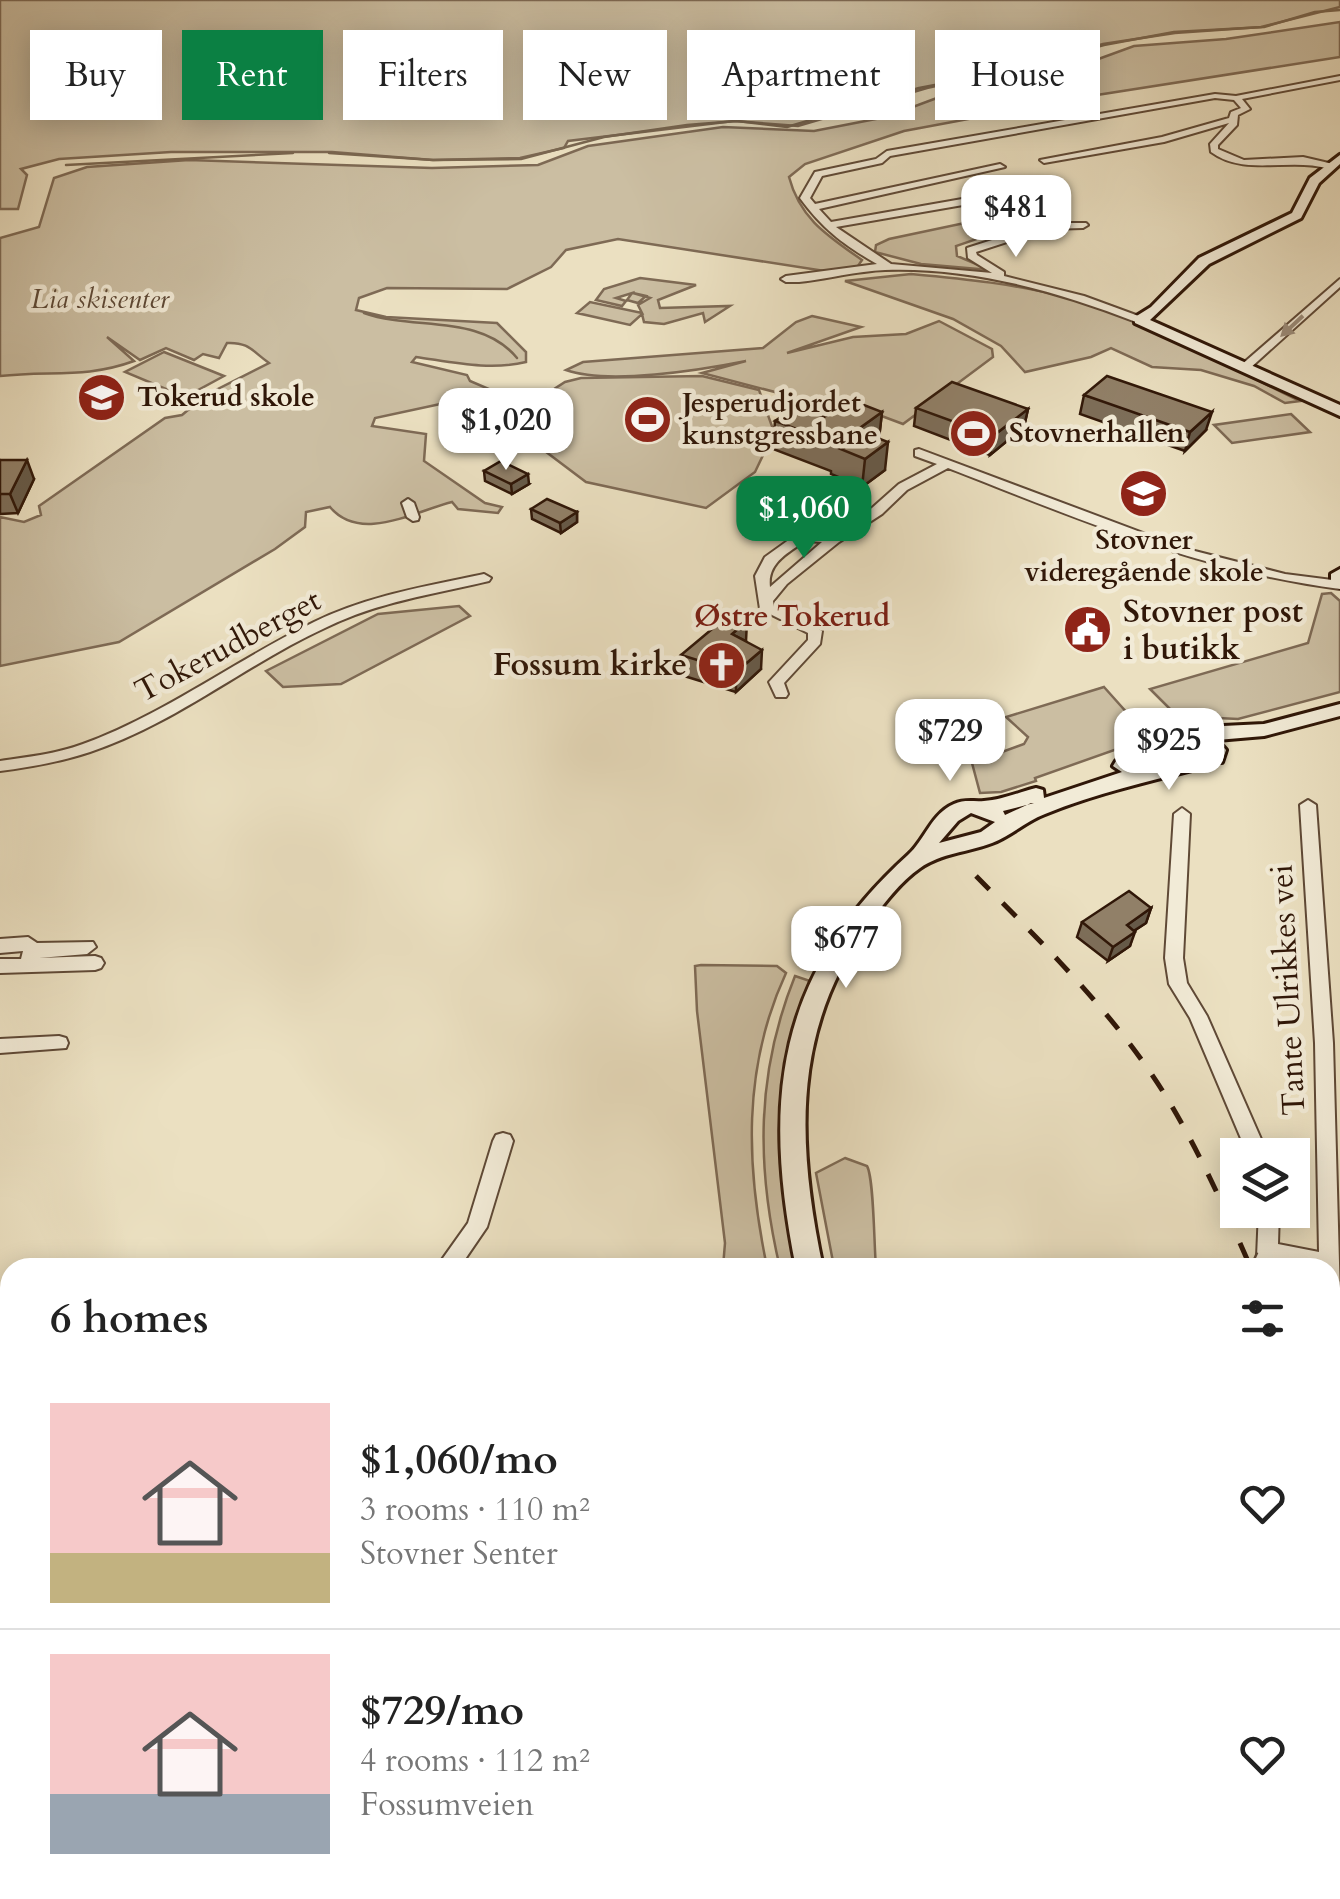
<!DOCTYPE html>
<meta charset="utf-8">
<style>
:root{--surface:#fff;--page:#f2f2f2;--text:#222;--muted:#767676;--line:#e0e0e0;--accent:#0b8043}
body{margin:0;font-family:Cardo,serif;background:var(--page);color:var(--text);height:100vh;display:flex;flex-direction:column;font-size:38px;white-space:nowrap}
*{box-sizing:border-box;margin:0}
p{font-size:32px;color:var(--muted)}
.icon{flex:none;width:55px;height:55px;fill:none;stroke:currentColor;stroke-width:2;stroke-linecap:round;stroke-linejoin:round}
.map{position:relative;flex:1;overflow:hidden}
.drawer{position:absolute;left:0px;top:1258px;width:1340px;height:642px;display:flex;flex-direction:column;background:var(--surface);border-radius:30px 30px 0 0;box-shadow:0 5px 25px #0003}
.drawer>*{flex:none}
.hud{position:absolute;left:30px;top:30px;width:1280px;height:90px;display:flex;gap:20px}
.fabs{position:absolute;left:1220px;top:1138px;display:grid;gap:20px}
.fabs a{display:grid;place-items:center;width:90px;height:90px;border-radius:0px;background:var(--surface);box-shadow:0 5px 25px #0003;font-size:50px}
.price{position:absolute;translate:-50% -85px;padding:0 22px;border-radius:20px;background:#fff;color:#222;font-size:32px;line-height:65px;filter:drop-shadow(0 2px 5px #0008)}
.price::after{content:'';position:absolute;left:50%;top:60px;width:30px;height:22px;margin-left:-15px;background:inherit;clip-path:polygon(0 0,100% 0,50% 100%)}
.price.active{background:var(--accent);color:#fff}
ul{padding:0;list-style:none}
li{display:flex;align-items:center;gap:30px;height:250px;padding:0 50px}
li+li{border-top:2px solid var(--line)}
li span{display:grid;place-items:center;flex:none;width:280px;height:200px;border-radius:0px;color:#555}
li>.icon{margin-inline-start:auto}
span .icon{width:120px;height:120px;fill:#fffc;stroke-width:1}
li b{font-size:42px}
h2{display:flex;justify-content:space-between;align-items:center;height:120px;padding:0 50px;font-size:42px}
.pill{padding:0 35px;border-radius:0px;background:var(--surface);box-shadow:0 5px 25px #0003;font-size:35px;line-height:90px}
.pill.active{background:var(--accent);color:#fff}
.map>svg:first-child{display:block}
.green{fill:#cbbea2;stroke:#7e6a55;stroke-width:2.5}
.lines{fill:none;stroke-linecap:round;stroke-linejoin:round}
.stream{stroke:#7a6751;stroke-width:2.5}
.street-casing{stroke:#5f4936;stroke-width:4}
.secondary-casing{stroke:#301708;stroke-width:6}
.street{fill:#f2ebd7;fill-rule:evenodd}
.secondary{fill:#f2ebd7;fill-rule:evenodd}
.rail-far1{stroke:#301708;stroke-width:5;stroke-dasharray:19 19;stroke-linecap:butt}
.rail{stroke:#301708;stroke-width:8;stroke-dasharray:24 24;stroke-linecap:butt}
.street-bridge-casing{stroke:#5f4936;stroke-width:24;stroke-linecap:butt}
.street-bridge{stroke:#f2ebd7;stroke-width:19}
.wall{fill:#7d6e59;stroke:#301708;stroke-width:2.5}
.shaded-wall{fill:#665a49;stroke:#301708;stroke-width:2.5}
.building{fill:#918068;stroke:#301708;stroke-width:2.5}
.oneway{fill:#9b8c7a}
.labels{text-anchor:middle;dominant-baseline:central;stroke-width:9;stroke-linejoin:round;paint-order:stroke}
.far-park-label{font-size:28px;font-style:italic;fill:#5e4936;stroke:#f2ebd7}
.far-poi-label{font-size:28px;font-weight:bold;fill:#301708;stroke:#f2ebd7;text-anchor:start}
.far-neighbourhood-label{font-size:30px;font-weight:bold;fill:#7a1f14;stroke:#f2ebd7}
.poi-label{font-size:32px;font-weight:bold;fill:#301708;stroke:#f2ebd7;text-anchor:start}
.street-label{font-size:32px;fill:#301708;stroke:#f2ebd7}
</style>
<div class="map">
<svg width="1340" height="1899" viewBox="0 0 1340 1899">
<rect width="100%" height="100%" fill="#ebe0c1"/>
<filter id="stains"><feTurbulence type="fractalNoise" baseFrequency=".002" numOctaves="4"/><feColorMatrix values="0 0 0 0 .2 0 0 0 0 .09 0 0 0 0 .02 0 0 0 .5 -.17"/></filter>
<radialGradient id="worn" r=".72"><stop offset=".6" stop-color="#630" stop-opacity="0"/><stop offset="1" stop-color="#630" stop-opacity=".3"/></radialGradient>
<g class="green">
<polygon points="0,0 1340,0 1340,7 1261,27 1175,33 1103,44 1027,66 927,88 798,126 734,121 568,141 564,148 520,158 433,160 332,152 171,152 59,159 21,169 27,175 18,209 0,209"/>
<path d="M1340,22V57L1097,95L904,131L805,164L789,177C800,219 828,236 862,260L858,266L831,272L618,239L566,250L551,267L507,289L387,288L359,298L356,310L386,317L497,323L526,352V362C490,371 452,362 416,357L412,362L467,375L470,381L496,392L375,418L372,426L426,434L424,461L485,503L502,507L498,513L458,509L452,502C413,512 360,543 330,507L306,512L305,527L275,549L119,642L0,666V517L24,522L41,515L39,506L165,418L182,415L206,395L269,363C252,351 249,342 227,343L219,358L203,354L194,360L166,348L140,360L107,337L134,361C85,379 49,370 0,376V238L39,227L54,178L87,167L189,160L432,168L538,165L588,146L723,127L814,131L886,117L977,83L1093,61L1134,46L1226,39Z"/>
<polygon points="1036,208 1053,218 1032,220 956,246 957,256 990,270 921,264 875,252 876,245 889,239"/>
<path d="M911,274C965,279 1017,284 1069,298C1149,320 1226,366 1300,401L1285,403L1254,386L1201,370L1152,367L1111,348L1091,357L1025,372L1001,346L953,319L845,281Z"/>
<polygon points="640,278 696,285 658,300 660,308 730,306 705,322 703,313 664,324 644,322 642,314 630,325 577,313 590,302 642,313 638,305 650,298 633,293 646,296 638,303 627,300 632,293 616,298 626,301 622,306 596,300 604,289"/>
<path d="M812,316L861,327L787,353L853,337L906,334L939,321L992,349L993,357L903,424L855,406L794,397L702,373L746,361C701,370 608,385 566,370L583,362L763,348L796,322Z"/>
<polygon points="164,352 224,376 185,397 125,372"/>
<polygon points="702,376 759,390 774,432 755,472 706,508 586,482 505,421 565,382 581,378"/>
<polygon points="1291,414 1310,432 1232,443 1214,425"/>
<polygon points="1331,593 1340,601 1340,692 1238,719 1177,716 1150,689 1308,643 1322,594"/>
<polygon points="459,606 470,616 341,684 283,687 266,671 378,614"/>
<polygon points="1104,687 1138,725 1157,728 1154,736 1035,778 1036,781 1001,792 980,793 972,763 1024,744 1028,737 1006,717"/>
<path d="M701,965L777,966L786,973C742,1068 746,1167 767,1267H723L725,1243L697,1011L695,966Z"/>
<path d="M795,976L810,981C771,1076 777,1169 799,1267L780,1268C756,1166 756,1073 795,976Z"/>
<path d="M845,1158L867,1166C874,1178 874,1246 876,1267H834L816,1173Z"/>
<polygon points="10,1551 10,1713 0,1711 0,1560"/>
<polygon points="12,1890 452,1890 447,1899 23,1899"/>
<polygon points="459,1890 906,1890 908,1899 455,1899"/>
</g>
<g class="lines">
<g class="stream">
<polyline points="329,153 433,160 521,159 604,137 687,125 737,121 787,127 919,88 1018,69 1104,45 1174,32 1264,27 1315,12 1340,10"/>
<polyline points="66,165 293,153"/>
<path d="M364,313C414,331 480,313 517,358"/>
</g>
<defs>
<g id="street">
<path d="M1340,76V80L1242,99L1250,109L1238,115L1237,125L1218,145V149L1244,160L1303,157L1333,164L1330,169C1289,157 1245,177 1211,152L1210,144L1229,123L1164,142L1044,163L1040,160L1162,137L1229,118L1231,112L1241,108L1234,100L1215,98L890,156L882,163L822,176L810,198L815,204L1000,164L1005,167L819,209L831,222L985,195L1053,179V183L986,201L836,227L891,264L992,273L968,258L967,248L1046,223H1086L1088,225L1083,228L1047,229L976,252L977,255L1004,272V276L1084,296L1144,318V322H1136C1057,291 971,267 885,270C856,271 828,279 799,282H786L781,279L786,276L877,264C842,244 822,228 800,198L815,172L876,159L887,151L1215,94L1236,96Z"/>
<polygon points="1340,279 1340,287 1248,370 1240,370 1240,366"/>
<path d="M919,449L1183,548L1285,574L1340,581V589C1196,570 1082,520 948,468L907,490L882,514L839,542L787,584L773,601L774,607L822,631L820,644L784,683L788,694L786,697H776L769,682L808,640V633L760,609L755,576L765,557L797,534L831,535L872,508L899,484L937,464L915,456V450ZM805,541L822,542L770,587C767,563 788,553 805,541Z"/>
<polygon points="408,499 414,503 419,517 418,520 413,521 407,517 402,503"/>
<path d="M484,574L491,578L489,581C434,594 378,602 327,627C246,664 175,724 90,752C60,762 31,767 0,771V761C28,757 56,754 83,744C165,714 236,660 314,622C367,596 427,586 484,574Z"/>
<polygon points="1308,800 1316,805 1333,1043 1340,1299 1333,1296 1330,1268 1305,1268 1275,1262 1267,1266 1260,1264 1257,1257 1259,1210 1279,1210 1278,1244 1319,1252 1315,1043 1300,805"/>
<polygon points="1182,808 1190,814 1183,958 1187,983 1207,1016 1268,1155 1248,1155 1190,1018 1169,984 1165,958 1174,814"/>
<polygon points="28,937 37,943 93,942 96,947 87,954 39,958 95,956 101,958 104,963 101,968 95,970 0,973 0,959 21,959 23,951 0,953 0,939"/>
<polygon points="59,1036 66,1038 68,1043 66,1048 0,1053 0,1039"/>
<polygon points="503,1133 510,1135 513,1141 487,1227 459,1268 436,1268 468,1223 493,1141 496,1135"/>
</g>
<g id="secondary">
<polygon points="1340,155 1340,164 1319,183 1301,218 1209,264 1150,320 1340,405 1340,416 1135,323 1135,317 1151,307 1199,258 1292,213 1310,178"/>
<polygon points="1340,569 1340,587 1331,582 1331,574"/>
<path d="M1340,704V716L1264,736L1217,740L1226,750L1222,762H1208C1201,750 1203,743 1186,741L1163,759L1137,768L1192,756L1202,763L1199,768C1147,782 1096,793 1045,814C1026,821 1011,836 992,843C969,852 941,853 920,868C900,882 883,904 869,924C791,1029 797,1145 823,1268H796C762,1099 776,975 908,855C925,840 931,814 954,804C965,799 973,802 984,801C1001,800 1020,792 1036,788L1043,790L1044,798L1122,772L1113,766L1116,761L1149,749L1182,728L1264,724ZM1031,803L1005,815L1003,811L1034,803ZM971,813L995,822L981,832L939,843L958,821Z"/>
<rect x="0" y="1445" width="10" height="30"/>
<polygon points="977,1890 1013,1890 1015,1899 979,1899"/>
</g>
</defs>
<use href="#street" class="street-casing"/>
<use href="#secondary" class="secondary-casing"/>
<use href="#street" class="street"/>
<use href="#secondary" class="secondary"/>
<path class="rail-far1" d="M976,876C1042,943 1111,1010 1162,1090C1197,1146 1224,1207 1251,1268"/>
<g class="rail">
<polyline points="1330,1423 1340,1446"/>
<polyline points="1330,1454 1340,1478"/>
</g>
<defs>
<polyline id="street-bridge" points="1262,1268 1267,1257"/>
</defs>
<use href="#street-bridge" class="street-bridge-casing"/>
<use href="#street-bridge" class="street-bridge"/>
</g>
<g class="wall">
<polygon points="1084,395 1206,430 1185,451 1080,414"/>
<polygon points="916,408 1028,409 1024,427 990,455 914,426"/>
<polygon points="882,412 879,438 885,470 862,487 831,474 831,471 773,449 775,421"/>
<polygon points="0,460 34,479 18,513 0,514"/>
<polygon points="484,471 529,484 512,494 485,481"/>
<polygon points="531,509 577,512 577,522 561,533 532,519"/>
<polygon points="746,641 761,669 736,692 681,675 681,655"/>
<polygon points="1151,908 1146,923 1134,931 1130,946 1108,961 1077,937 1082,922"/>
</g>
<g class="shaded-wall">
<polygon points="1028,409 1024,427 990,455 993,436"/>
<polygon points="882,412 879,439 857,430"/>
<polygon points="1212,412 1206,430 1185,451 1190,432"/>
<polygon points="888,442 885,470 862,487 865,459"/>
<polygon points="27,460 34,479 18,513 10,494"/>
<polygon points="528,474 529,484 512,494 511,484"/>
<polygon points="577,512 577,522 561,533 560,523"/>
<polygon points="747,621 746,641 732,634"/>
<polygon points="762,650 761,669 736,692 736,672"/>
<polygon points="1151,908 1146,923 1121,939 1127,925"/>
<polygon points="1135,932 1130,946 1108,961 1113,947"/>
</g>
<g class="building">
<polygon points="1107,376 1212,412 1190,432 1084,395"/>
<polygon points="952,382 1028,409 993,436 916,408"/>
<polygon points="851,400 882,412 857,430 888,442 865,459 833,446 837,444 775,421 796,407 824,417"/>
<polygon points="0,460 27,460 10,494 0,494"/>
<polygon points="501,461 528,474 511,484 484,471"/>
<polygon points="547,499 577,512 560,523 531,509"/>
<polygon points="730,614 747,621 732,634 762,650 736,672 681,655"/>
<polygon points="1129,891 1151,908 1127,925 1135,932 1113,947 1082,922"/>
</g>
<defs><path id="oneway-solid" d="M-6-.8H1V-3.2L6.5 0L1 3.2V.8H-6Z" transform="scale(2.5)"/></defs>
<use class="oneway" href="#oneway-solid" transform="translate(1292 326) rotate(137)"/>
<defs>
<symbol id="school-disc" viewBox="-11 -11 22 22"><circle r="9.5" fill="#8f2418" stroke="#f2ebd7"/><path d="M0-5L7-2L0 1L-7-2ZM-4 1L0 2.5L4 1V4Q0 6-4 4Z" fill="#fff"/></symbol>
<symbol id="stadium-disc" viewBox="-11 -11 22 22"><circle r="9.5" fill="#8f2418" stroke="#f2ebd7"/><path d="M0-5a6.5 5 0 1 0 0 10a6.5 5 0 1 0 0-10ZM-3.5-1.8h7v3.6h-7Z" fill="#fff"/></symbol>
<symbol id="civic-disc" viewBox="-11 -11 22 22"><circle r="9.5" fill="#8f2418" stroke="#f2ebd7"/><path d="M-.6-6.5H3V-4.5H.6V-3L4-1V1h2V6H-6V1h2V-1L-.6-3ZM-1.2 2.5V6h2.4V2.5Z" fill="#fff"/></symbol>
<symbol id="church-disc" viewBox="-11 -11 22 22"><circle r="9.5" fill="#8f2418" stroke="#f2ebd7"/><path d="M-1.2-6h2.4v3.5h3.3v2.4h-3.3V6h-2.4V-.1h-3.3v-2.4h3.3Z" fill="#fff"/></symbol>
</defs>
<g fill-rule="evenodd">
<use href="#school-disc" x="74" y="370" width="55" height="55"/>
<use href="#stadium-disc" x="620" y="392" width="55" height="55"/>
<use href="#stadium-disc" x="946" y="406" width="55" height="55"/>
<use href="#school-disc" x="1116" y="466" width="55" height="55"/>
<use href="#civic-disc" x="1060" y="602" width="55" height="55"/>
<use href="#church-disc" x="694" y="638" width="55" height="55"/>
</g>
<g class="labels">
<g class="far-park-label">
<text x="100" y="299">Lia skisenter</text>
</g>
<g class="far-poi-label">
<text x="137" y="397">Tokerud skole</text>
<text x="682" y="403">Jesperudjordet<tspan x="682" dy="32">kunstgressbane</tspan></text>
<text x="1009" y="433">Stovnerhallen</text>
<text x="1144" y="540" text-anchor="middle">Stovner<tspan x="1144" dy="32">videregående skole</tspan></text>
</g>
<g class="far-neighbourhood-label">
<text x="792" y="616">Østre Tokerud</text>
</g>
<g class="poi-label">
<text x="1123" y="612">Stovner post<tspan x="1123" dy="37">i butikk</tspan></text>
<text x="687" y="665" text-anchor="end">Fossum kirke</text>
</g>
<g class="street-label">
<text transform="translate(228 646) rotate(-28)">Tokerudberget</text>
<text transform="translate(1288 990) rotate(-93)">Tante Ulrikkes vei</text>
</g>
</g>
<rect width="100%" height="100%" filter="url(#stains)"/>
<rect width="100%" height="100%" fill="url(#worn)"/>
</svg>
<div class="fabs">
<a><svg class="icon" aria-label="layers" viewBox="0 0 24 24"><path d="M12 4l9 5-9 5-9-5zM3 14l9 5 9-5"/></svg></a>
</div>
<b class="price" style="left:1016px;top:260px">$481</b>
<b class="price" style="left:506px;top:473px">$1,020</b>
<b class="price active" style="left:804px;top:561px">$1,060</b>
<b class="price" style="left:950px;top:784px">$729</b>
<b class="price" style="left:1169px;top:793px">$925</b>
<b class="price" style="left:846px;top:991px">$677</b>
<div class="hud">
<a class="pill">Buy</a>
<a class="pill active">Rent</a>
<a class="pill">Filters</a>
<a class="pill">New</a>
<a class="pill">Apartment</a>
<a class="pill">House</a>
</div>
<section class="drawer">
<h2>6 homes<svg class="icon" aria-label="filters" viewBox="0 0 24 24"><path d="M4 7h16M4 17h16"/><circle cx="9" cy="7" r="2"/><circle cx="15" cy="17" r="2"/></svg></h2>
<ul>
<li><span style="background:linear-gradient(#f6c9c9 75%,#c2b280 0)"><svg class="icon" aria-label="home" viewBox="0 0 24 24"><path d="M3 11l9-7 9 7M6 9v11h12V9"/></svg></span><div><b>$1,060/mo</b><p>3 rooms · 110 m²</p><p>Stovner Senter</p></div><svg class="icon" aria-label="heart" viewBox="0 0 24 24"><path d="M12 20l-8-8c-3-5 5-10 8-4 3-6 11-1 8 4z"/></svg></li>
<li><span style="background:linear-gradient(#f6c9c9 70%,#9aa5b1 0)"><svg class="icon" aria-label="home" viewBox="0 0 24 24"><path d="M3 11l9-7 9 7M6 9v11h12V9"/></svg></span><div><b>$729/mo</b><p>4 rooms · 112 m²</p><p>Fossumveien</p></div><svg class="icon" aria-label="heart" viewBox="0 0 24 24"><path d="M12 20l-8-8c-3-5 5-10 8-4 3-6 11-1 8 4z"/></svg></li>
</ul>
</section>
</div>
